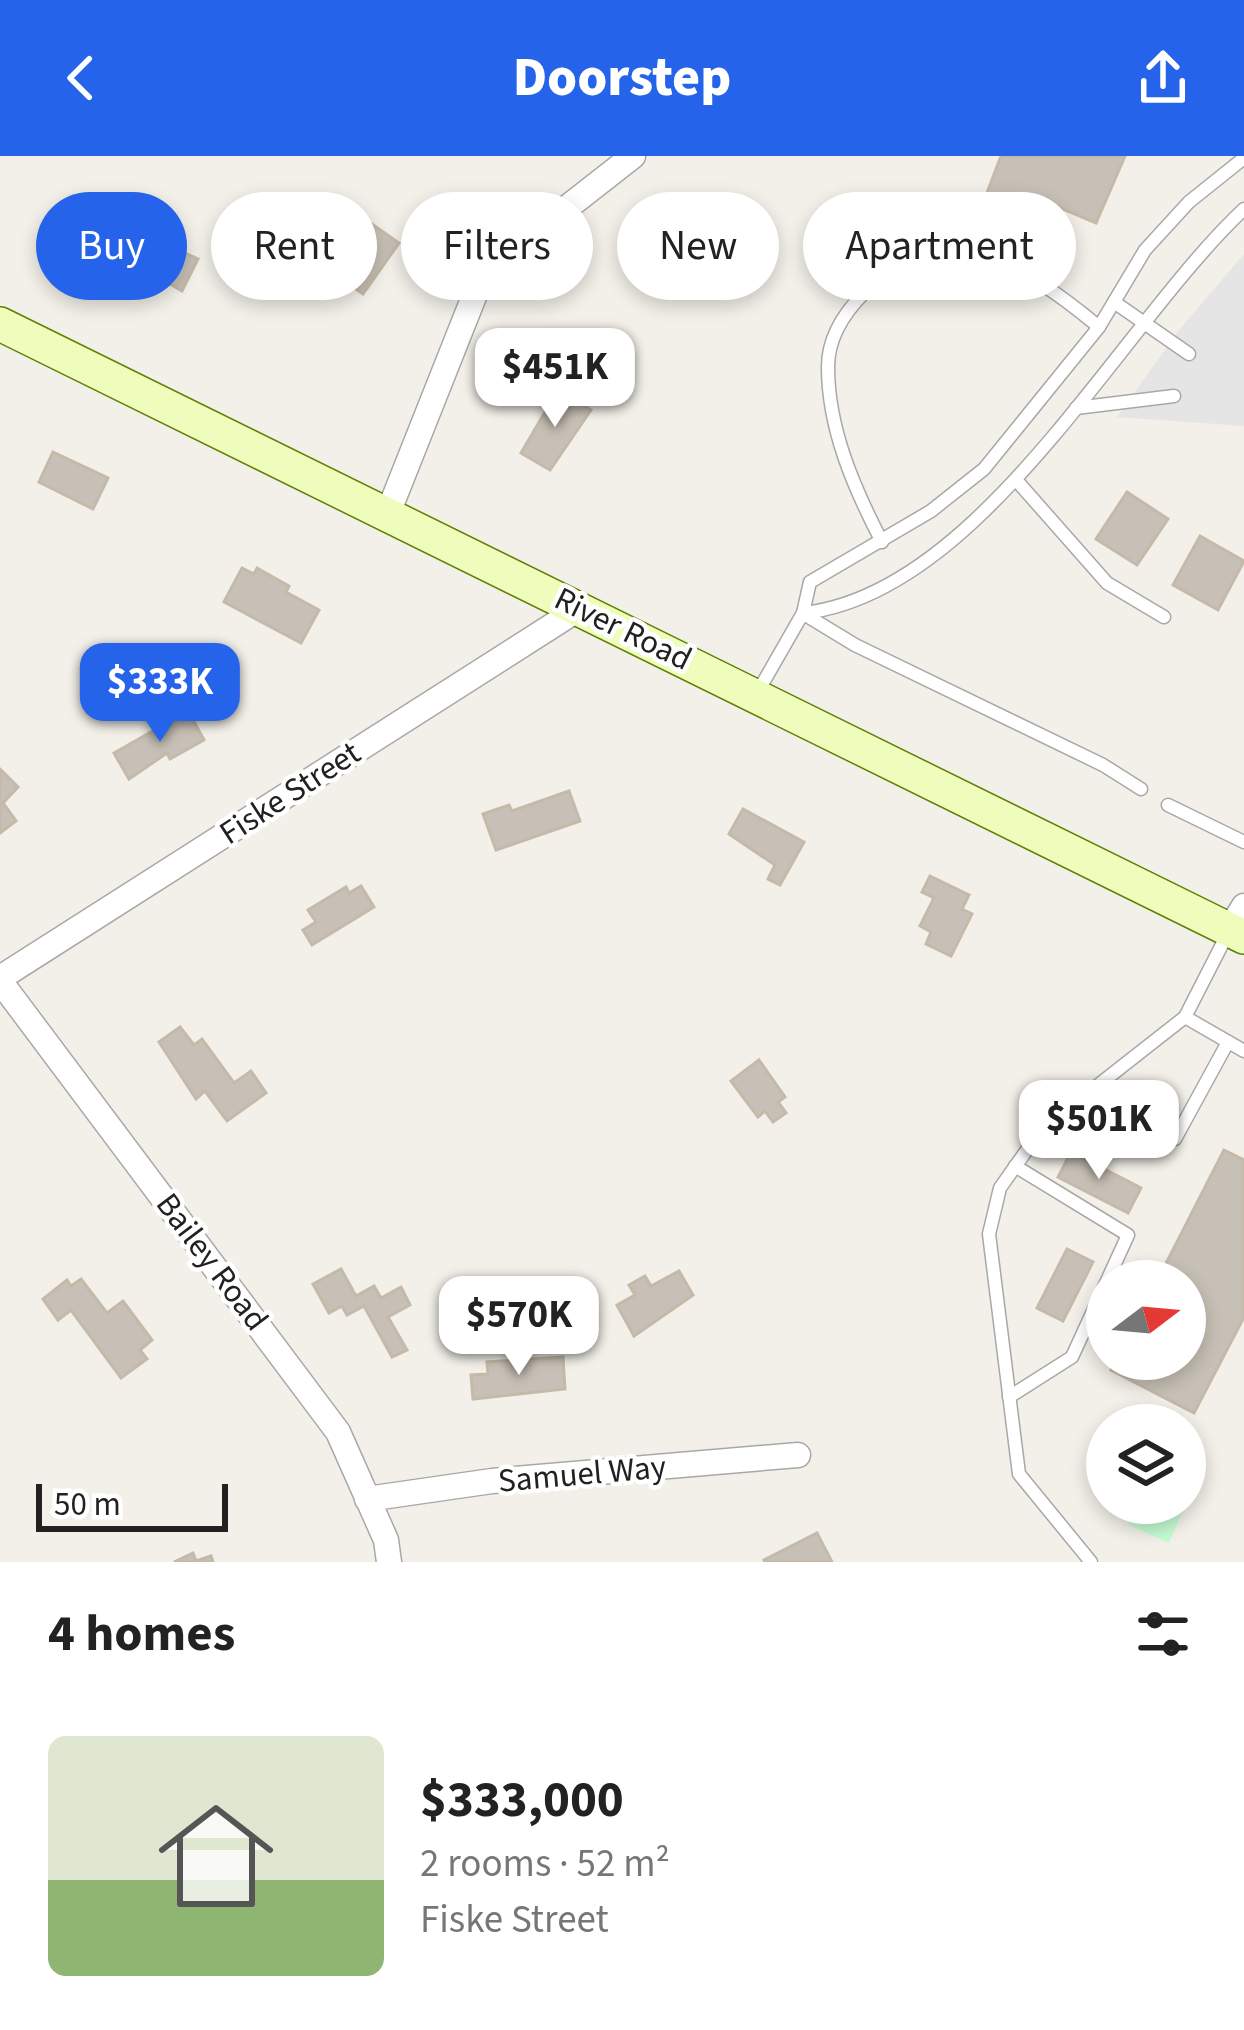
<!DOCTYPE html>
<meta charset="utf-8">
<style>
:root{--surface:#fff;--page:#f2f2f2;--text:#222;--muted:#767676;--accent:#2563eb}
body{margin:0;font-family:"Source Sans 3",sans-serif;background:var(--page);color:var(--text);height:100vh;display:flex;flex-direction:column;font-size:45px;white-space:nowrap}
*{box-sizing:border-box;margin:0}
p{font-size:39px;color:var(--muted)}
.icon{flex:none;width:66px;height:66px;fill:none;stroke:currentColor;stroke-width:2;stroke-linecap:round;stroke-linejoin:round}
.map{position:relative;height:1406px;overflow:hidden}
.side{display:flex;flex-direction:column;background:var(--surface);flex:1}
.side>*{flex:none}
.guide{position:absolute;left:36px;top:36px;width:1173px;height:108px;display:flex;gap:24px}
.needle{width:78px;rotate:74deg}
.fabs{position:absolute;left:1086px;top:1104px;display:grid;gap:24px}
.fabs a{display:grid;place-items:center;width:120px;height:120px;border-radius:50%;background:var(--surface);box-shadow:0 6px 18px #0003;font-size:60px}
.scale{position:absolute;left:36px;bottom:30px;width:192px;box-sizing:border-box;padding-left:12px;border:6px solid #212121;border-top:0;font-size:33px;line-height:42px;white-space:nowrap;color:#212121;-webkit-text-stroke:9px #fff;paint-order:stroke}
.price{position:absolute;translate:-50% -102px;padding:0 27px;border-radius:24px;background:#fff;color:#222;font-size:39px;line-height:78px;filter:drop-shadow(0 3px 6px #0008)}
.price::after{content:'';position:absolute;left:50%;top:72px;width:36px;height:27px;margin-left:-18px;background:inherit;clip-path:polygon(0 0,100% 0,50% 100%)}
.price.selected{background:var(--accent);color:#fff}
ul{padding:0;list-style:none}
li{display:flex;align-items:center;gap:36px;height:300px;padding:0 48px}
li span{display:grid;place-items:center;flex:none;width:336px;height:240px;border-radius:18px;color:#555}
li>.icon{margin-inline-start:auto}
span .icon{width:144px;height:144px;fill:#fffc;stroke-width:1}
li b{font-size:51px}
h2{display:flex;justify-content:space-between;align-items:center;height:144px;padding:0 48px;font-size:51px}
.pill{padding:0 42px;border-radius:54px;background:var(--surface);box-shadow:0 6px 18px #0003;font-size:42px;line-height:108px}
.pill.selected{background:var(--accent);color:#fff}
header{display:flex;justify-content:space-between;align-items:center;height:156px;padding:0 48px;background:var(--accent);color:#fff;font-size:54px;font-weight:800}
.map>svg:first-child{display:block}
.park{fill:#c4fcd2}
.parking{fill:#e5e5e5}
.building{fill:#c7c0b6;stroke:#c5baa9;stroke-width:3}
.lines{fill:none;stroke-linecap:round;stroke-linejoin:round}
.lane-casing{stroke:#a8a8a8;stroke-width:15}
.street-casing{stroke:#a8a8a8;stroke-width:27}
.secondary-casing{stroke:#5c8100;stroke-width:36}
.lane{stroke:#fff;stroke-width:12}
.street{stroke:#fff;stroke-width:24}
.secondary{stroke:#eefdbb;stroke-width:33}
.labels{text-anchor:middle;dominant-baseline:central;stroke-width:9;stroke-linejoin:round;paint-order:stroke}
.street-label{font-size:33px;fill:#212121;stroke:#fff}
</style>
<header><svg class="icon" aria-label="back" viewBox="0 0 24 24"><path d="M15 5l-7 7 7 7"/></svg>Doorstep<svg class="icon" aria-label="share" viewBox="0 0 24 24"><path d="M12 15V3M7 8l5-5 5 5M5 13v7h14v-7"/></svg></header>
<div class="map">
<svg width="1244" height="1406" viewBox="0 0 1244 1406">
<rect width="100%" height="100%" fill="#f2f0e8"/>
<polygon class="park" points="1185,1327 1193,1331 1169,1387 1129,1369 1131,1347 1185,1347"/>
<polygon class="parking" points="1244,98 1244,270 1117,261 1179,174"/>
<g class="building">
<polygon points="1001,0 1125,0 1096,67 1037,42 1027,73 1060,100 1053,109 1010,89 920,85 912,74 915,66 979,58"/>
<polygon points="359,59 399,87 363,138 336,119 357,88 345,79"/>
<polygon points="138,75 198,103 182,135 124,102"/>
<polygon points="558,234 591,254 550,314 521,297"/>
<polygon points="53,296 108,322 93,353 39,326"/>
<polygon points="1127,336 1168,363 1137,409 1096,383"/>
<polygon points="1200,380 1244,405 1218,454 1173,429"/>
<polygon points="242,412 254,418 257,412 289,430 286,436 319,454 301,487 224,446"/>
<polygon points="188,555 204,584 170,603 167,597 129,623 114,597"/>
<polygon points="0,613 18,631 3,647 16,665 0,677"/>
<polygon points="569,635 580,665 496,694 483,658 509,649 512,655"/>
<polygon points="743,653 804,686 780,729 768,723 775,709 729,678"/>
<polygon points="930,720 969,739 962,753 972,758 951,800 926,788 931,776 920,770 934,742 922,736"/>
<polygon points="361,730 374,751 312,789 303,774 316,766 308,754 346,731 349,737"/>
<polygon points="180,871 194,889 202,883 234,927 251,915 266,937 227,965 205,935 196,943 159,886"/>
<polygon points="759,904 785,941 778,946 786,957 773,966 765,955 758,961 731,925"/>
<polygon points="1224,994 1244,1004 1244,1161 1194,1257 1111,1214 1117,1203 1185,1203 1185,1125 1157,1125"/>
<polygon points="1071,996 1141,1032 1128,1057 1058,1021"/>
<polygon points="1067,1093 1093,1106 1063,1165 1037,1152"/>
<polygon points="341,1113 356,1140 374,1130 381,1142 401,1131 410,1149 388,1161 407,1194 392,1201 364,1150 347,1159 342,1150 329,1157 313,1128"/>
<polygon points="679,1115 693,1139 634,1180 617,1149 635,1139 629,1129 645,1120 651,1130"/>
<polygon points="81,1123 107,1157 123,1145 152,1184 140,1194 147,1203 121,1222 71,1154 58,1164 43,1143 67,1124 71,1130"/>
<polygon points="563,1201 565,1233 473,1243 471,1219 488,1218 487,1206"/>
<polygon points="817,1377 832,1406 765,1406 764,1404"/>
<polygon points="193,1397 196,1405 211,1400 213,1406 174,1406"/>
</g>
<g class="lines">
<defs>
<g id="lane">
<polyline points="1114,146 1189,198"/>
<polyline points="1076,252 1174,240"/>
<polyline points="1017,325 1107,427 1164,461"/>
<path d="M882,386C854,332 828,273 828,211C828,182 844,157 864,137C944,56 1028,112 1099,171"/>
<path d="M803,457C981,438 1121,168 1244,53"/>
<polyline points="804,458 855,489 1103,609 1141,633"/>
<polyline points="756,539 803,457 810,426 931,355 984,313 1099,171 1145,94 1189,46 1244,2"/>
<polyline points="1168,649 1244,686"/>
<polyline points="1185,861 1244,895"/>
<polyline points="1091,936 1175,983 1228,886"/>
<polyline points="1009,1241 1072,1201 1128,1079 1015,1010"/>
<polyline points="1091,1406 1019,1318 989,1078 1000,1032 1041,974 1185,861 1229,775"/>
</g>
<g id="street">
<polyline points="388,357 477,133 518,90 633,0"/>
<polyline points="1229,774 1244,750"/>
<polyline points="0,822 580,452"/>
<polyline points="0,825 338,1276 386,1384 389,1406"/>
<polyline points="367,1343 492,1325 798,1299"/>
</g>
<polyline id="secondary" points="0,168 1244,781"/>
</defs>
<use href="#lane" class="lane-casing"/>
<use href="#street" class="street-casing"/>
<use href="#secondary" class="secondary-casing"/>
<use href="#lane" class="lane"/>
<use href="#street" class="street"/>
<use href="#secondary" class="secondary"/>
</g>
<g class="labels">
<g class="street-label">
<text transform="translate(623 473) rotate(26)">River Road</text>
<text transform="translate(290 637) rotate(-33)">Fiske Street</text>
<text transform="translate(212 1106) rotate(53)">Bailey Road</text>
<text transform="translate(582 1318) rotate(-5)">Samuel Way</text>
</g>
</g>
</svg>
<div class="fabs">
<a><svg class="needle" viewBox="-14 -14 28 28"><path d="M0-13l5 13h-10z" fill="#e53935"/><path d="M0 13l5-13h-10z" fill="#767676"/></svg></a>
<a><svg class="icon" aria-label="layers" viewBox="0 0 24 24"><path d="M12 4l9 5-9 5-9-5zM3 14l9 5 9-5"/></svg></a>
</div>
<div class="scale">50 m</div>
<b class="price" style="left:555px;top:274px">$451K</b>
<b class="price selected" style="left:160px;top:589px">$333K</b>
<b class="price" style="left:1099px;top:1026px">$501K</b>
<b class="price" style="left:519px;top:1222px">$570K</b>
<div class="guide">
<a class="pill selected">Buy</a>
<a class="pill">Rent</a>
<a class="pill">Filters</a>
<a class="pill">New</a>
<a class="pill">Apartment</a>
</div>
</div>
<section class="side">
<h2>4 homes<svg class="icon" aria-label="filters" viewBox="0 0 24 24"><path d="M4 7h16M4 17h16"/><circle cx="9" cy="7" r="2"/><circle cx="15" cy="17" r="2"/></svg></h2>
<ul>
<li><span style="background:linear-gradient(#dfe7d0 60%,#8fb573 0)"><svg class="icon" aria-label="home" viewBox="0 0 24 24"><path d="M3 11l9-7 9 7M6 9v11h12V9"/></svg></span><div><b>$333,000</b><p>2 rooms · 52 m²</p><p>Fiske Street</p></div></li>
</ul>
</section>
